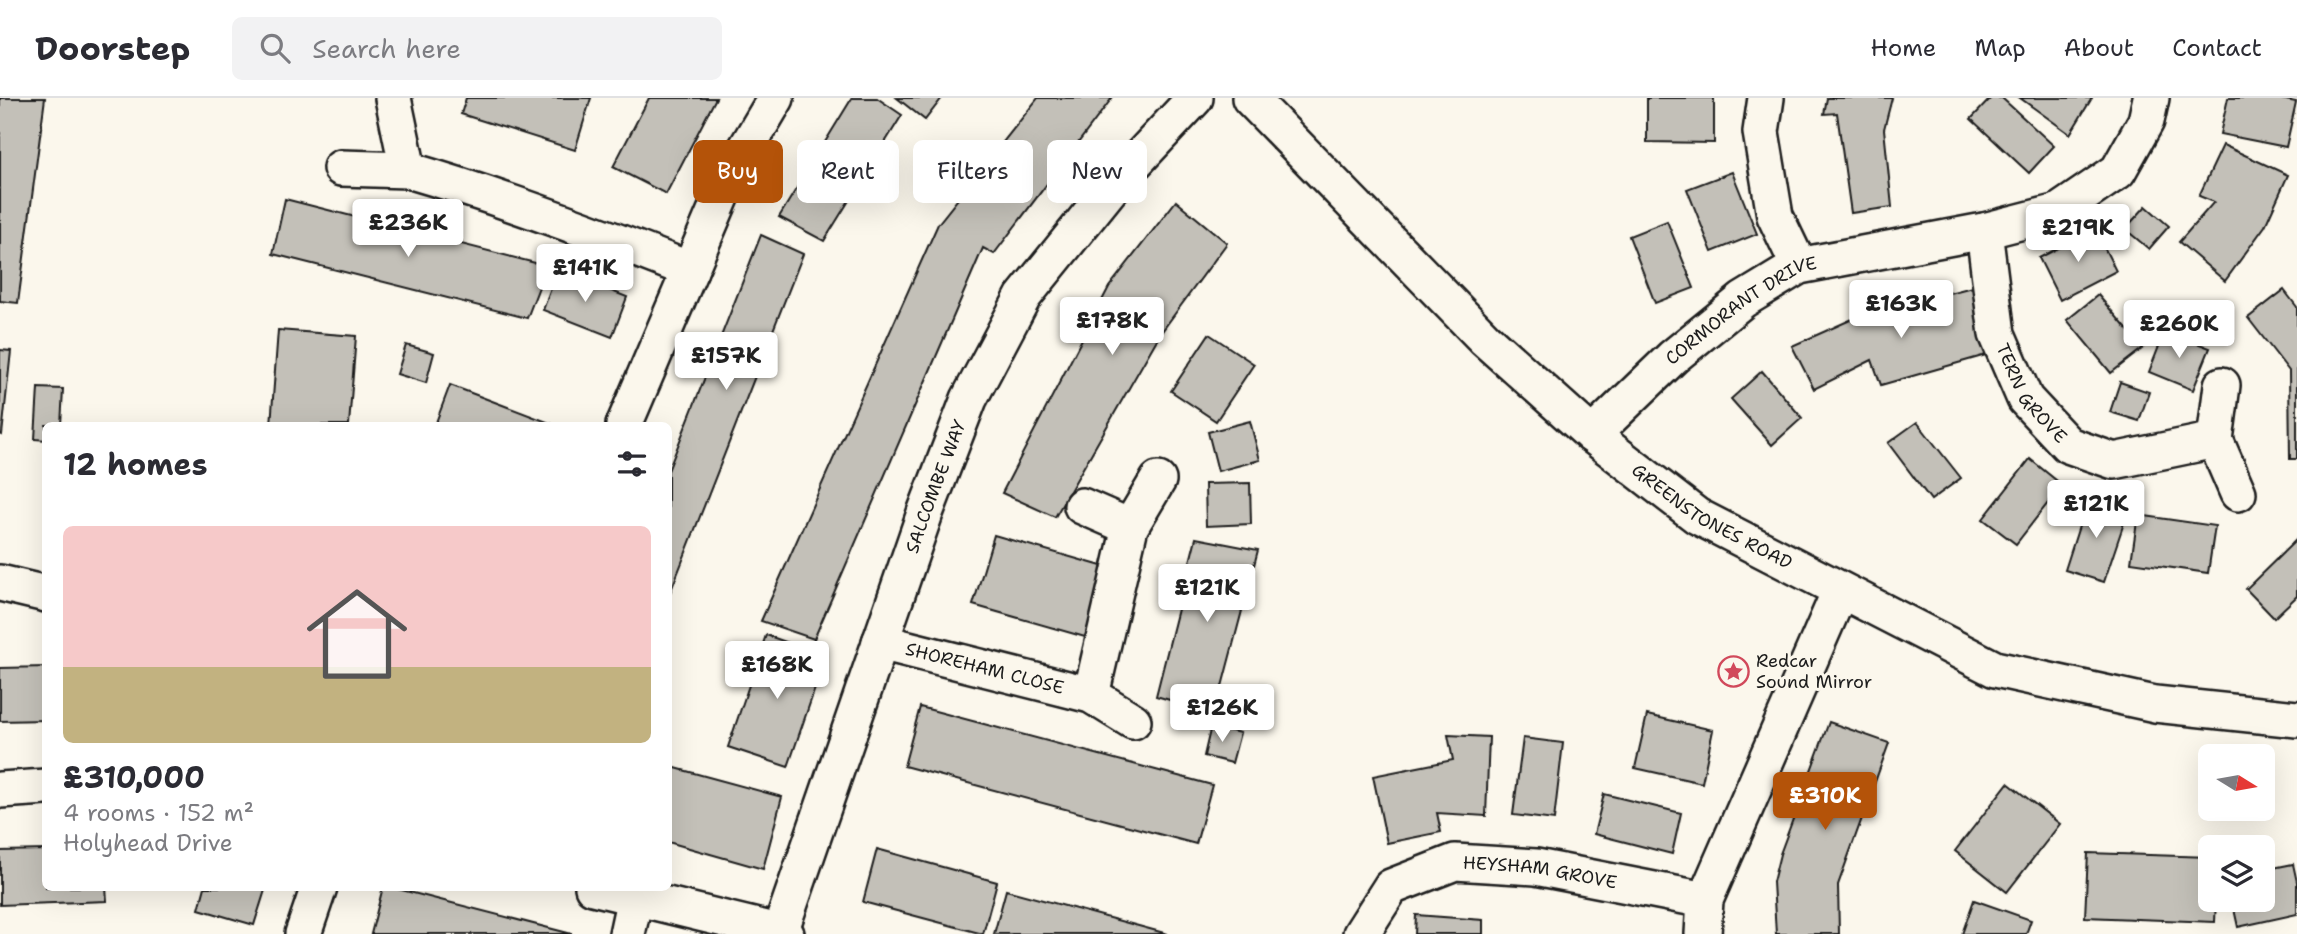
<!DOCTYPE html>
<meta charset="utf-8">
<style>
:root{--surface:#fff;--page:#f2f2f3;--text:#2b2b33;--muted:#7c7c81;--line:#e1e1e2;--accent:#b45309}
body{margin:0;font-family:"Shantell Sans",sans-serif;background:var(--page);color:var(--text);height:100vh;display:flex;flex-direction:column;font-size:26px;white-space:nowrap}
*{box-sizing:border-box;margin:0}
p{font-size:23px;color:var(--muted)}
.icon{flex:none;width:38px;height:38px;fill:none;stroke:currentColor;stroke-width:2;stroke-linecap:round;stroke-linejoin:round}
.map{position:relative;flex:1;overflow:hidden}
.side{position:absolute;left:42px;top:324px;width:630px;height:469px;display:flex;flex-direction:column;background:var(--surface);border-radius:10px;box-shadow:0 7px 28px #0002}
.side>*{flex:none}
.hud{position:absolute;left:693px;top:42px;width:665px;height:63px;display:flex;gap:14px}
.needle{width:46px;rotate:101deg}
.controls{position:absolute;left:2198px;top:646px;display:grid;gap:14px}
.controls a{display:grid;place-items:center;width:77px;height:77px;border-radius:10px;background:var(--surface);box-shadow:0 7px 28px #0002;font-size:35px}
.price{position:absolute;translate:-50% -60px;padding:0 16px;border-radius:7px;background:#fff;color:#222;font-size:23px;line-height:46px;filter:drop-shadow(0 2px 4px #0008)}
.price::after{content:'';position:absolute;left:50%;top:42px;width:21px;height:16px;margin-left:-10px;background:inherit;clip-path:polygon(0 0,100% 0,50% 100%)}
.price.active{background:var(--accent);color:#fff}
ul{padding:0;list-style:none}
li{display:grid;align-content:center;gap:14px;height:371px;padding:0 21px}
li span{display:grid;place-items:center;height:217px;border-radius:10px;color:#555}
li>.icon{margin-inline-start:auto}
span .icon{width:126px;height:126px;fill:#fffc;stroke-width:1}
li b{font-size:30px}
h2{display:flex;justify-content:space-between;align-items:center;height:84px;padding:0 21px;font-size:30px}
.pill{padding:0 24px;border-radius:10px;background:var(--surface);box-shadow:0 7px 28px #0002;font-size:24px;line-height:63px}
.pill.active{background:var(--accent);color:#fff}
header{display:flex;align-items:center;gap:42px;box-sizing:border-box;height:98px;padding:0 35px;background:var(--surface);border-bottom:2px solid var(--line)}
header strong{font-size:33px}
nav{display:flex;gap:38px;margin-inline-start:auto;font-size:24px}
.search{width:490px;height:63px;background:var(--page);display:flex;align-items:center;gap:18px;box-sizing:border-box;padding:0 24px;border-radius:10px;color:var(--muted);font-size:26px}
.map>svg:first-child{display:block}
.building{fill:#c3c0b8;stroke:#1c1c1c;stroke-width:2}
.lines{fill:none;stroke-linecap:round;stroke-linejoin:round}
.minor-casing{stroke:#1c1c1c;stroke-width:40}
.minor{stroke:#fbf7ec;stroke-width:35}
.labels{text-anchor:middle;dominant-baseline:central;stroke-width:6;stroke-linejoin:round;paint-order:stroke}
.street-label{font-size:18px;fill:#1c1c1c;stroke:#fbf7ec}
.poi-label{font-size:18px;fill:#1c1c1c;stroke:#fbf7ec;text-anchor:start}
</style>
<header>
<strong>Doorstep</strong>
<div class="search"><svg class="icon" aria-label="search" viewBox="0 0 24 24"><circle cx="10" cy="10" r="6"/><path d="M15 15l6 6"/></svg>Search here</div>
<nav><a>Home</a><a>Map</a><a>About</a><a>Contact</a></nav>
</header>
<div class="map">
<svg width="2297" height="836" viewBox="0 0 2297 836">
<rect width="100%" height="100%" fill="#fbf7ec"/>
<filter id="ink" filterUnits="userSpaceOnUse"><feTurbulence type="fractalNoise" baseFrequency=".0143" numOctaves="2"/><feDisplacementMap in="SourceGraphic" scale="14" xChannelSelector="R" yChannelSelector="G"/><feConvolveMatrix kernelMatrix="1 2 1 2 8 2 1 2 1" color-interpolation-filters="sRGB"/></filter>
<g filter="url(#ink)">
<g class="building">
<polygon points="0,0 45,0 18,205 0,203"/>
<polygon points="466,0 591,0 575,52 461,16"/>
<polygon points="649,0 716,0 666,96 613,69"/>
<polygon points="852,0 877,0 902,17 824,143 779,119"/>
<polygon points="897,0 942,0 925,22"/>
<polygon points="1038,0 1112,0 994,156 983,150 814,541 761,523 938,126"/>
<polygon points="1647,0 1714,0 1714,45 1647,44"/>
<polygon points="1827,0 1892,0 1884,31 1892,109 1851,115 1837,15 1824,16"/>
<polygon points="1991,0 2002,0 2054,48 2029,75 1971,21"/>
<polygon points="2020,0 2092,0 2070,36"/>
<polygon points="2228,0 2276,0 2296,4 2286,49 2220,36"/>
<polygon points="2223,47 2288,77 2265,128 2225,183 2179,144 2214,104 2199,98"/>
<polygon points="1732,74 1757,136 1712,154 1687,91"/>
<polygon points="285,101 547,168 527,220 273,156"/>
<polygon points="1176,103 1227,145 1160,236 1055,419 1002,395 1109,189"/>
<polygon points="2146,108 2169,128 2149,151 2125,131"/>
<polygon points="1667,123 1694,190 1655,205 1629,138"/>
<polygon points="2095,131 2116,173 2060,202 2039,160"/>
<polygon points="761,137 803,156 668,500 668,373"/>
<polygon points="558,172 627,199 612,239 543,212"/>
<polygon points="1976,188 1993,255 1881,287 1872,262 1814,291 1792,248 1857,219"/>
<polygon points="2284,192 2297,209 2297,361 2290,361 2289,273 2248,220"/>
<polygon points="2098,197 2143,250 2111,275 2067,222"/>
<polygon points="278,232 356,238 349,327 271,327"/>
<polygon points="2165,233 2210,250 2193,292 2149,274"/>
<polygon points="1209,236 1254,266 1216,323 1171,293"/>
<polygon points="406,247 434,255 426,285 397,276"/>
<polygon points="0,252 11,253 2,337 0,336"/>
<polygon points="1762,273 1802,320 1772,347 1731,301"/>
<polygon points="2120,284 2149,294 2139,323 2110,314"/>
<polygon points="450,287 555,327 435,327"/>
<polygon points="38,290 63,291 61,327 46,327 46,342 35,341"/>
<polygon points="1250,323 1260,362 1218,373 1208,334"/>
<polygon points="1917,324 1961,380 1931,402 1888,345"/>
<polygon points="2030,361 2062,387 2016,446 1983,421"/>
<polygon points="1250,385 1251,426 1206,428 1205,386"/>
<polygon points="2088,400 2128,413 2104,484 2065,472"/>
<polygon points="2138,417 2215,428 2208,475 2131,464"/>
<polygon points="994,437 1105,469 1085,539 973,507"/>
<polygon points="1196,440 1258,452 1215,615 1156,598"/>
<polygon points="2297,441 2297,498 2274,520 2246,491"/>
<polygon points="766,537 826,558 788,669 728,649"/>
<polygon points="46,569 46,622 0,623 0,570"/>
<polygon points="920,609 1212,687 1196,746 904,668"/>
<polygon points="1647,617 1713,632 1702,685 1635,670"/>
<polygon points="1829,624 1889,645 1838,787 1839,836 1776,836 1773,784 1780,756"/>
<polygon points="1211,628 1240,635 1232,665 1204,658"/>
<polygon points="1448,637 1489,639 1486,718 1437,715 1441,734 1387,745 1373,678 1453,662"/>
<polygon points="1523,640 1563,645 1554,722 1513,717"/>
<polygon points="668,668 782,699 763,771 668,744"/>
<polygon points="2008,685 2060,726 2007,794 1955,753"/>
<polygon points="1604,696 1681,715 1672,756 1594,736"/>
<polygon points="877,751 997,784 983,836 863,804"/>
<polygon points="46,752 46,789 106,789 107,803 0,807 0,753"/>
<polygon points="2088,755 2210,759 2210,802 2216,802 2215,824 2085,819"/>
<polygon points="2293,766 2297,784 2297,816 2238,829 2232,802 2263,802 2263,772"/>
<polygon points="205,789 266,789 254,827 199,811"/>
<polygon points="383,789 390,789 572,836 371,836"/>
<polygon points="1006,792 1168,836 994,836"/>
<polygon points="1974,802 2031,822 2026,836 1962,836"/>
<polygon points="1416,817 1483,822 1483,836 1415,836"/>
</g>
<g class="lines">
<defs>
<g id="minor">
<path d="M393,0L408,72C504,100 597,135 690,172"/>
<path id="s1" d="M1250,0L1485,241L1592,337L1697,418L1995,571L2155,606L2297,621"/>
<polyline points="1766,0 1761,34 1775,118 1799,168"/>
<polyline points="341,70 408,72"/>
<path id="s2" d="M1984,133L1997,236L2025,301L2068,347L2114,363L2215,342"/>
<polyline points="2222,287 2215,342 2238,395"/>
<polyline points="624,327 731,76 776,0"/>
<path id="s3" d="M1592,337L1673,259L1743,202L1799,168L1984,133L2058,114L2118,73L2146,23L2151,0"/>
<polyline points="1082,408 1130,429"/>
<polyline points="0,485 46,496"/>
<path id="s4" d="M880,544L1091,597L1133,623"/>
<polyline points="1091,597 1130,429 1158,382"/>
<polyline points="0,692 46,689"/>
<polyline points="593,789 786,836"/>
<path id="s5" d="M780,834L925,415L969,301L1023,199L1111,90L1195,0"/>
<polyline points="303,836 319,789"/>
<polyline points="627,836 635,799"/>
<path id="s6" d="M1361,836L1391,789L1455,764L1536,769L1705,802"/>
<polyline points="1703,836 1705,802 1840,493"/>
</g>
</defs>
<use href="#minor" class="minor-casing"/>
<use href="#minor" class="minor"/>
</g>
</g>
<defs>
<symbol id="sight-ring" viewBox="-11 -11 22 22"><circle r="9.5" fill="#fbf7ec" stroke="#d1495b" stroke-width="1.5"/><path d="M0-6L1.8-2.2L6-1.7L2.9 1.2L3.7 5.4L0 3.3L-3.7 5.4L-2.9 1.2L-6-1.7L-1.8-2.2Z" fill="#d1495b"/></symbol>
</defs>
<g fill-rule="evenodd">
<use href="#sight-ring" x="1716" y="556" width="35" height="35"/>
</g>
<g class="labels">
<g class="street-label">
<text stroke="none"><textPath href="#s3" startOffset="196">CORMORANT DRIVE</textPath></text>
<text stroke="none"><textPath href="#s2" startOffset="173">TERN GROVE</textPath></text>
<text stroke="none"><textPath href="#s5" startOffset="472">SALCOMBE WAY</textPath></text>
<text stroke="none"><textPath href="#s1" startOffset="626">GREENSTONES ROAD</textPath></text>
<text stroke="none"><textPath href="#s4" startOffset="108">SHOREHAM CLOSE</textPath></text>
<text stroke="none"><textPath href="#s6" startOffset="210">HEYSHAM GROVE</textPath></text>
</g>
<g class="poi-label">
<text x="1756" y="563">Redcar<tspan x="1756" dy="21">Sound Mirror</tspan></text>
</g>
</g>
</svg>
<div class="controls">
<a><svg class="needle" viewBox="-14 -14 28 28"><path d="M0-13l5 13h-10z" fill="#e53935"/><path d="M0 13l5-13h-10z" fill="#7c7c81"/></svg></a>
<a><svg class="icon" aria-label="layers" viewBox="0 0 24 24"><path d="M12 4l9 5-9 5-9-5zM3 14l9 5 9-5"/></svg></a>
</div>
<b class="price" style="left:408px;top:161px">£236K</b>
<b class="price" style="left:2078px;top:166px">£219K</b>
<b class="price" style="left:585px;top:206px">£141K</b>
<b class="price" style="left:1901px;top:242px">£163K</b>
<b class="price" style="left:1112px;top:259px">£178K</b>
<b class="price" style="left:2179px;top:262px">£260K</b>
<b class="price" style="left:726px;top:294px">£157K</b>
<b class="price" style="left:2096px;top:442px">£121K</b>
<b class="price" style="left:1207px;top:526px">£121K</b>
<b class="price" style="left:777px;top:603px">£168K</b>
<b class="price" style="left:1222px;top:646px">£126K</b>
<b class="price active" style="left:1825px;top:734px">£310K</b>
<div class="hud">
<a class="pill active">Buy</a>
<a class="pill">Rent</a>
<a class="pill">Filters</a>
<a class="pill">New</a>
</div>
<section class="side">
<h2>12 homes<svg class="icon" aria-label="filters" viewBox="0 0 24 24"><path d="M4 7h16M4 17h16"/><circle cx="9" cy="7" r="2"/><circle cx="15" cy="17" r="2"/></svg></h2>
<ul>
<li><span style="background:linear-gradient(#f6c9c9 65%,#c2b280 0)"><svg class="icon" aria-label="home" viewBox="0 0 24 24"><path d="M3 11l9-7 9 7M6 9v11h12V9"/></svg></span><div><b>£310,000</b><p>4 rooms · 152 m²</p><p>Holyhead Drive</p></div></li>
</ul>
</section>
</div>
